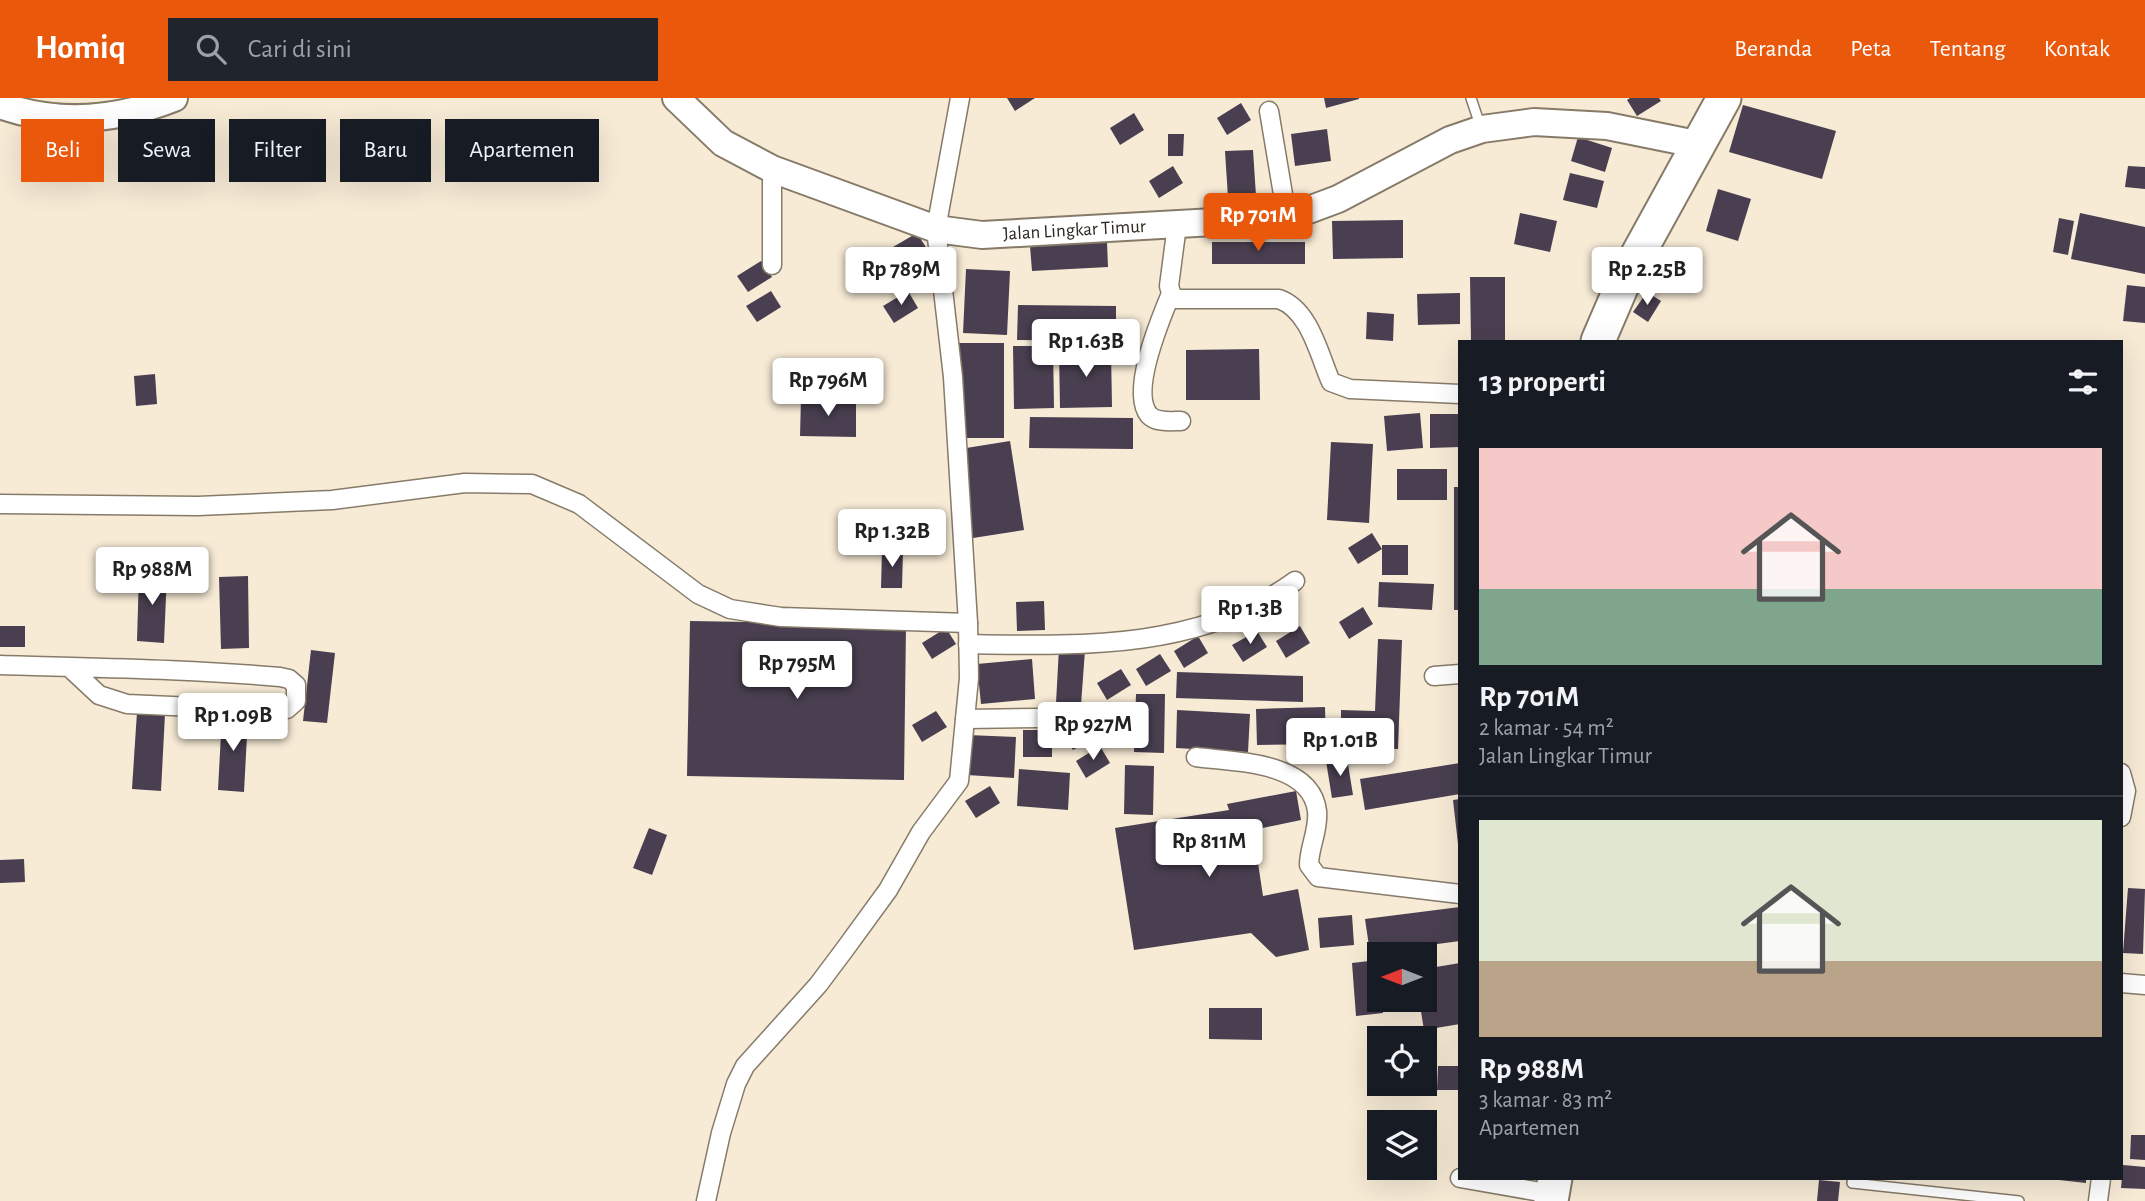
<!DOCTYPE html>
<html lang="id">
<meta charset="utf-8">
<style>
:root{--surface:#171b24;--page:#20242c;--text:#f1f3f6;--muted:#9ea1a6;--line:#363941;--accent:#ea580c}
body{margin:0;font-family:"Alegreya Sans",sans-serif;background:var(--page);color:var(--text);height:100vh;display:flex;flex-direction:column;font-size:26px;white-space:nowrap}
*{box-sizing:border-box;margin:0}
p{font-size:23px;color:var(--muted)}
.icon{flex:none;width:38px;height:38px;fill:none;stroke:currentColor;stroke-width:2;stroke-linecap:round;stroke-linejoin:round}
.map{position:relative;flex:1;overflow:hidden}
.panel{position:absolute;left:1458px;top:242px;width:665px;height:840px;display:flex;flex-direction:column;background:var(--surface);border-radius:0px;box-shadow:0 7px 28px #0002}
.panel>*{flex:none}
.guide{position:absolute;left:21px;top:21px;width:665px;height:63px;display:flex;gap:14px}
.needle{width:46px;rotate:270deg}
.controls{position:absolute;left:1367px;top:844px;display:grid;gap:14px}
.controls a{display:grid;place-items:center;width:70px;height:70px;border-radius:0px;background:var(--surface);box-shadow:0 7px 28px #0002;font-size:35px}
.price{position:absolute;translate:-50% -60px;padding:0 16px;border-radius:7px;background:#fff;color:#222;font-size:23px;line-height:46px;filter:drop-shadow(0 2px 4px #0008)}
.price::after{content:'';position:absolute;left:50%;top:42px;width:21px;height:16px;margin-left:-10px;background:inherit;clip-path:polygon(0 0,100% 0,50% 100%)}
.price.on{background:var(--accent);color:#fff}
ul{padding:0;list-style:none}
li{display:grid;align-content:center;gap:14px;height:371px;padding:0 21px}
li+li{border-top:2px solid var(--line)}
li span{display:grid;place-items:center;height:217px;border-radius:0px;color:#555}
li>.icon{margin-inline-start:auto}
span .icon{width:126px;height:126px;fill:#fffc;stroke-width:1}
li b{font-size:30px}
h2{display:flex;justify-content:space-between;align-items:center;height:84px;padding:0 21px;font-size:30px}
.tag{padding:0 24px;border-radius:0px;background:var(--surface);box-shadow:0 7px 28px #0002;font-size:24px;line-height:63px}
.tag.on{background:var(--accent);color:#fff}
header{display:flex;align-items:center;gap:42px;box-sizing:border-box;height:98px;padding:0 35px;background:var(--accent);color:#fff}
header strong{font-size:33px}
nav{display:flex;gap:38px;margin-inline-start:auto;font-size:24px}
.search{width:490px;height:63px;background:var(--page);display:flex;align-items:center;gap:18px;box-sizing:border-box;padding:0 24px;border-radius:0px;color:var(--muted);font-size:26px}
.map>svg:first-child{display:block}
.building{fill:#493f50}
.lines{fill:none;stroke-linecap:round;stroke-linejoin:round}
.lane-casing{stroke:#867b69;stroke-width:12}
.street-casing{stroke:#867b69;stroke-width:21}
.secondary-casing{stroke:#867b69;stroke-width:30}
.highway-casing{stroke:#867b69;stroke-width:37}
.lane{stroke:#fff;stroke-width:9}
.street{stroke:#fff;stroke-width:18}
.secondary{stroke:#fff;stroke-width:26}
.highway{stroke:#fff;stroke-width:33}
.labels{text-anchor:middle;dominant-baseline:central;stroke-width:7;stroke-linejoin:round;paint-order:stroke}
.street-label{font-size:19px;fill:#2d2921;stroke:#fff}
</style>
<header>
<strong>Homiq</strong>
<div class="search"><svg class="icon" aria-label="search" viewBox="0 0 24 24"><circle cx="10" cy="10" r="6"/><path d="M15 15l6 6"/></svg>Cari di sini</div>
<nav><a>Beranda</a><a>Peta</a><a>Tentang</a><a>Kontak</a></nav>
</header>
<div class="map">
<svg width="2145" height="1103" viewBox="0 0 2145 1103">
<rect width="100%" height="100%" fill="#f7ebd6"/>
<g class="building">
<polygon points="1007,0 1035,0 1015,13"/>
<polygon points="1324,0 1359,0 1359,1 1326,10"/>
<polygon points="1630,0 1659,0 1661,3 1637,18 1627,2"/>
<polygon points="1241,5 1251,22 1227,37 1217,20"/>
<polygon points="1743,7 1836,33 1822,81 1729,54"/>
<polygon points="1134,15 1144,32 1120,47 1110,30"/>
<polygon points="1327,31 1331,63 1295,68 1291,36"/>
<polygon points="1168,36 1184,36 1183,58 1168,58"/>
<polygon points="1578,39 1612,50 1605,74 1571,63"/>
<polygon points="1253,52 1256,98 1228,100 1225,53"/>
<polygon points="1173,68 1183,85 1159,100 1149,83"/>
<polygon points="2128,68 2145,69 2145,91 2125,89"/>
<polygon points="1570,75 1604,83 1597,110 1563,102"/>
<polygon points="1718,91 1751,101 1738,143 1706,133"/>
<polygon points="1520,115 1557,123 1550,154 1514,146"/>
<polygon points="2080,115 2145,129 2145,176 2071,161"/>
<polygon points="2059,120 2074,123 2068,157 2053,154"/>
<polygon points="1403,122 1403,160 1333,161 1332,123"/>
<polygon points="917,135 927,151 903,166 893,149"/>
<polygon points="1107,144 1108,169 1032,173 1030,148"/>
<rect x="1212" y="144" width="93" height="22"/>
<polygon points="761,163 772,179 748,194 737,178"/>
<polygon points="966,171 1010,173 1007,237 963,235"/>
<polygon points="1470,179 1505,179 1505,243 1471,243"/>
<polygon points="2127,187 2145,189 2145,225 2123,223"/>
<polygon points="771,193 781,209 757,224 746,208"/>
<polygon points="908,193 918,210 894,225 883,208"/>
<polygon points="1647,194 1661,203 1648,224 1633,214"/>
<polygon points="1460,195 1460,226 1418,227 1417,196"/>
<polygon points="1018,207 1116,208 1116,243 1017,242"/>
<polygon points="1367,214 1394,216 1393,243 1366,241"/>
<rect x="959" y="245" width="45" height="95"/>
<polygon points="1013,248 1053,248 1054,310 1014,311"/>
<polygon points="1259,251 1260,302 1186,302 1186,252"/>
<polygon points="1111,252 1112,309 1060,310 1059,253"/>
<polygon points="155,276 157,306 136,308 134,278"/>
<polygon points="801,300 856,301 856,339 800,338"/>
<polygon points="1420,315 1423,350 1387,353 1384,318"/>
<polygon points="1430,316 1460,316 1460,349 1430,350"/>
<polygon points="1030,319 1133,320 1133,351 1029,350"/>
<polygon points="1010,343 1024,432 973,440 960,351"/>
<polygon points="1331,344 1373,346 1369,425 1327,422"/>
<rect x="1397" y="371" width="50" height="31"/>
<rect x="1454" y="389" width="6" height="123"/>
<polygon points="1372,435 1382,451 1358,466 1348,450"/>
<rect x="1382" y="447" width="26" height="30"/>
<polygon points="882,451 903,452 902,490 881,490"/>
<polygon points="139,475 167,475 164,545 137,543"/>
<polygon points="248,478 249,550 221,551 219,479"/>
<polygon points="1379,484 1434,486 1432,512 1378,509"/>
<polygon points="1044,503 1045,532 1017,533 1016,504"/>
<polygon points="1363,509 1373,526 1349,541 1339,524"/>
<polygon points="690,523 906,527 904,682 687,678"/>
<rect x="0" y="528" width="25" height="21"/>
<polygon points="1300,528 1310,545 1286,560 1276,543"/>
<polygon points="946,530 956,546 932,561 922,545"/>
<polygon points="1257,533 1267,549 1243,564 1232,547"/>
<polygon points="1198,538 1208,555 1184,570 1174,553"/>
<polygon points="1378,541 1402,542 1398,651 1373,650 1373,638 1341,637 1341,612 1375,613"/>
<polygon points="1059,550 1085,552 1081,607 1056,605"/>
<polygon points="311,552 335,555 327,625 303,623"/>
<polygon points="1160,556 1171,573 1146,588 1136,571"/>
<polygon points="1032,561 1035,601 981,606 977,566"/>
<polygon points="1121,571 1131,587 1107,602 1097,585"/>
<polygon points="1177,574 1303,578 1303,604 1176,600"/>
<polygon points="1136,596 1165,596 1164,655 1134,654"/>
<polygon points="1325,609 1326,646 1257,647 1256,611"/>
<polygon points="1177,612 1250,616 1248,654 1176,650"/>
<polygon points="936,613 947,629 922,644 912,627"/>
<polygon points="137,614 165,616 161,693 132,691"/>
<polygon points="222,617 248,619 244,694 218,692"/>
<polygon points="1087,621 1098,637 1073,652 1063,636"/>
<rect x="1023" y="632" width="29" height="27"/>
<polygon points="968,637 1016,639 1014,680 967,677"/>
<polygon points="1100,648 1110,665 1086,680 1076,663"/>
<polygon points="1347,660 1353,697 1332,700 1326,663"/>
<polygon points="1460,665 1460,696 1365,712 1360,681"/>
<polygon points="1125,667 1154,668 1153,717 1124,716"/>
<polygon points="1019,671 1070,675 1068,712 1017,708"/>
<polygon points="990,688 1000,705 976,720 965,703"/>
<polygon points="1296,693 1301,722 1253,732 1263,798 1298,791 1309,852 1276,859 1251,835 1134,852 1115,730 1229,712 1227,706"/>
<polygon points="1460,701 1460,746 1458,746 1453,702"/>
<polygon points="649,730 667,737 652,777 633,770"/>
<polygon points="24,761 25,784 0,785 0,762"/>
<polygon points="2128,790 2145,791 2143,856 2123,855"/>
<polygon points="1460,809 1460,843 1370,855 1365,821"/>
<polygon points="1352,817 1354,847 1320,850 1318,820"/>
<polygon points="1378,862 1379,901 1382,901 1383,915 1356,918 1352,865"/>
<polygon points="1460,865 1460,926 1424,932 1419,901 1424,901 1424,871"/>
<polygon points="1209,910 1262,910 1262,942 1209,941"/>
<polygon points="1438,968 1458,968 1458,992 1437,992"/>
<polygon points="2131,1037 2145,1037 2145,1062 2130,1061"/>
<polygon points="2123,1067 2145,1069 2145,1091 2121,1090"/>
<polygon points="2041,1080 2086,1080 2086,1085"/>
<polygon points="1819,1082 1840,1084 1838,1103 1817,1103"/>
</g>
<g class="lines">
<defs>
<g id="lane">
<polyline points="1471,0 1481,30"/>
<polyline points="1853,1080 1852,1085 2019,1103"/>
</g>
<g id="street">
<polyline points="1269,13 1287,120"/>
<path d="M1177,127L1169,188L1173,201H1279C1310,212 1319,257 1331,284L1350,291L1460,296"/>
<polyline points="772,167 772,71"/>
<path d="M1170,198C1160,222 1130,294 1149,317C1156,325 1172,323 1181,323"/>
<polyline points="0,406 198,408 332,402 465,385 532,386 579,406 698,496 730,511 781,519 968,525"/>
<path d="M968,546C1080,548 1201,552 1295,483"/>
<path d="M0,567C93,570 187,571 280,579L289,581L296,587V603L287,611L264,612L127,606L99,597L69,569"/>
<polyline points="1434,578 1460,576"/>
<polyline points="965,621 1122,619"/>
<path d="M1196,659C1233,664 1311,663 1317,713C1319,732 1309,749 1309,767L1318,779L1460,796"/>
<polyline points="2121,675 2126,693 2121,719"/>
<polyline points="2121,885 2145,887"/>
<polyline points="1460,1080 1552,1096"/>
<polyline points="706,1103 721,1035 736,986 745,968 818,887 845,851 888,792 921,734 959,683 969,580 968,525 953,279 936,131 960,0"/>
<polyline points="2098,1103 2101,1080"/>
</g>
<g id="secondary">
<path id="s1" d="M676,0L723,45L772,71L936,131L982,137L1287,120L1338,101L1450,42L1482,31L1534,24L1607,28L1696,46"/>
<path d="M0,7C58,28 118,22 174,0"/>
</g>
<g id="highway">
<polyline points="1598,243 1626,178 1724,0"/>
<polyline points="1551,1103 1555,1080"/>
</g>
</defs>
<use href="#lane" class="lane-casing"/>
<use href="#street" class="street-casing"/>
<use href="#secondary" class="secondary-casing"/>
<use href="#highway" class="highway-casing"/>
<use href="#lane" class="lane"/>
<use href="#street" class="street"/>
<use href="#secondary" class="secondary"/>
<use href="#highway" class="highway"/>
</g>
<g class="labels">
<g class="street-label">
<text stroke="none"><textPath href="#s1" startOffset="434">Jalan Lingkar Timur</textPath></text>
</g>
</g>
</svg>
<div class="controls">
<a><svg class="needle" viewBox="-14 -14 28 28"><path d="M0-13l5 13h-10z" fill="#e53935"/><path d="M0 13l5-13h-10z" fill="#9ea1a6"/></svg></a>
<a><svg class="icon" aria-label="locate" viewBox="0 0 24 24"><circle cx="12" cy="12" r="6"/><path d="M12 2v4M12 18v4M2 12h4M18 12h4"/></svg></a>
<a><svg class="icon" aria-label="layers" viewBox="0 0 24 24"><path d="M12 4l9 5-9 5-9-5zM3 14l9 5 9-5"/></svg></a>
</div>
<b class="price on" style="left:1258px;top:155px">Rp 701M</b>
<b class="price" style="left:901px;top:209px">Rp 789M</b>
<b class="price" style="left:1647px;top:209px">Rp 2.25B</b>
<b class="price" style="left:1086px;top:281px">Rp 1.63B</b>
<b class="price" style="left:828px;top:320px">Rp 796M</b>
<b class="price" style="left:892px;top:471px">Rp 1.32B</b>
<b class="price" style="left:152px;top:509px">Rp 988M</b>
<b class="price" style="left:1250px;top:548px">Rp 1.3B</b>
<b class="price" style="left:797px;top:603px">Rp 795M</b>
<b class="price" style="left:233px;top:655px">Rp 1.09B</b>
<b class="price" style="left:1093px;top:664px">Rp 927M</b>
<b class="price" style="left:1340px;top:680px">Rp 1.01B</b>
<b class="price" style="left:1209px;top:781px">Rp 811M</b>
<div class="guide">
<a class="tag on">Beli</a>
<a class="tag">Sewa</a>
<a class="tag">Filter</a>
<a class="tag">Baru</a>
<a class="tag">Apartemen</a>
</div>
<section class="panel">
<h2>13 properti<svg class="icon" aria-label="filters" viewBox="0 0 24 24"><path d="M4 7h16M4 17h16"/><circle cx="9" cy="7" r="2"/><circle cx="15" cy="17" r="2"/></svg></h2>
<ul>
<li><span style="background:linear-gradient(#f6c9c9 65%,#7fa58c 0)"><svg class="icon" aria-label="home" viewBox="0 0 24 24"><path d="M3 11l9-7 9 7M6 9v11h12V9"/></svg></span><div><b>Rp 701M</b><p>2 kamar · 54 m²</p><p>Jalan Lingkar Timur</p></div></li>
<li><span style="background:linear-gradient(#dfe7d0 65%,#b9a48a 0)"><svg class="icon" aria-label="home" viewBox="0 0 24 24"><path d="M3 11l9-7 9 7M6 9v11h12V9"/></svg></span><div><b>Rp 988M</b><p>3 kamar · 83 m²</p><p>Apartemen</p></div></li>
</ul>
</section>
</div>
